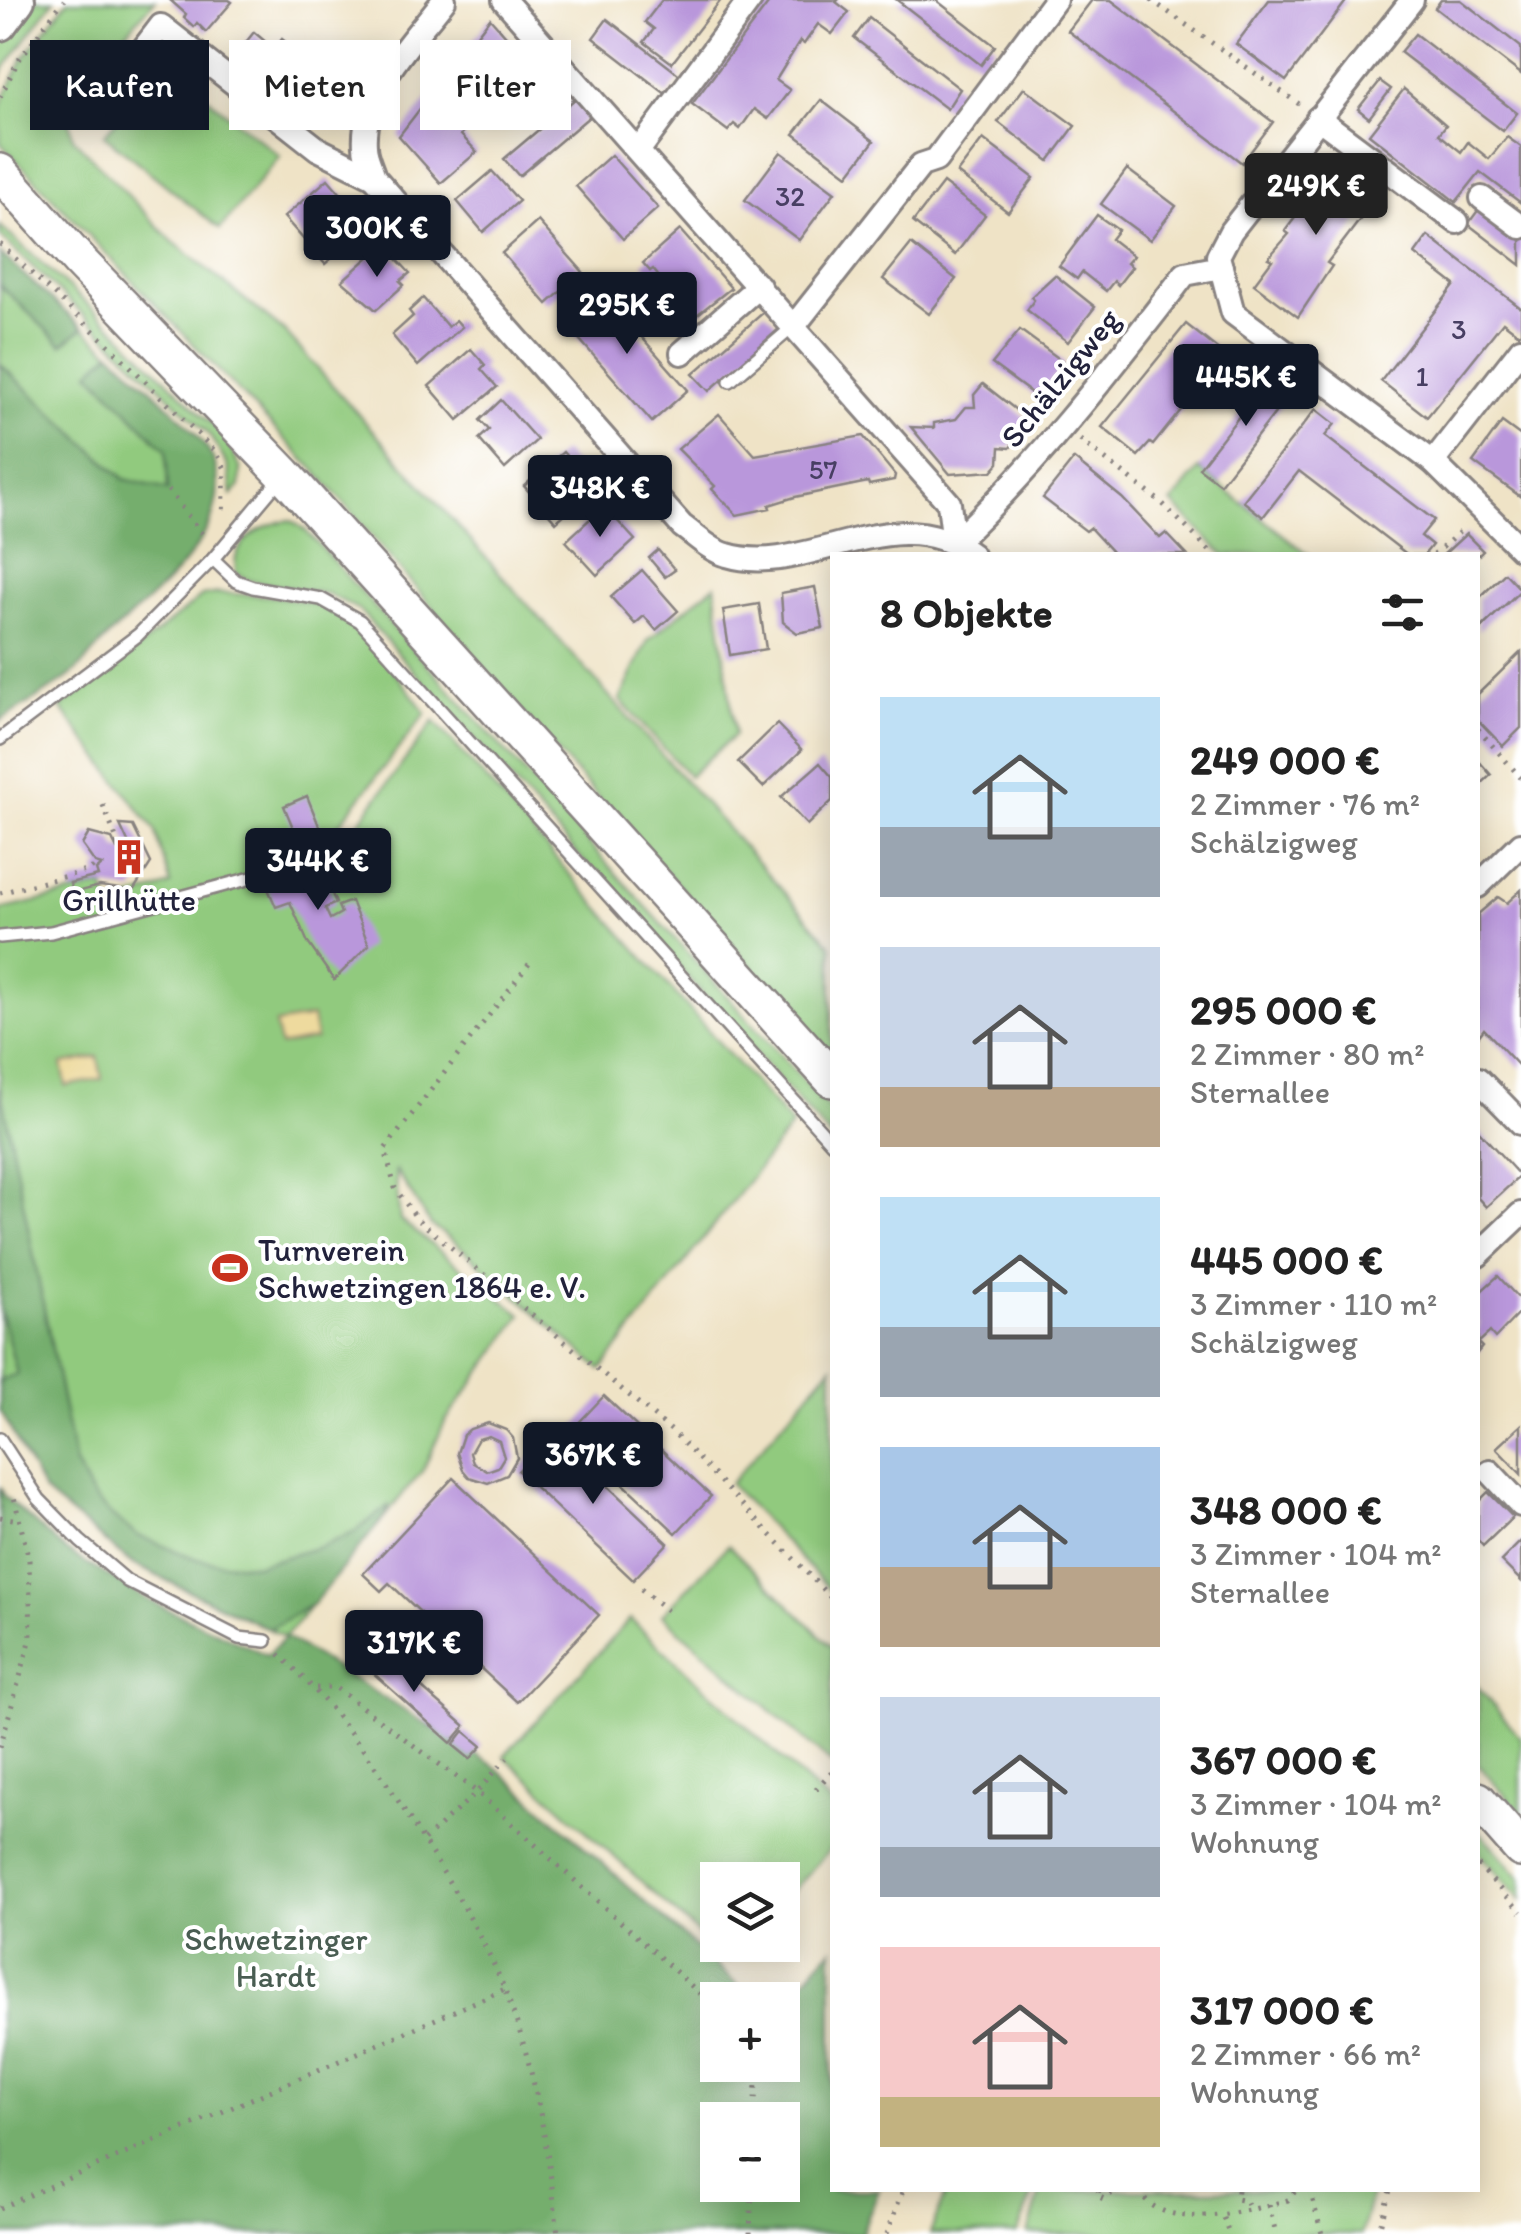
<!DOCTYPE html>
<html lang="de">
<meta charset="utf-8">
<style>
:root{--surface:#fff;--page:#f6f6f6;--text:#222;--muted:#767676;--accent:#111827}
body{margin:0;font-family:Itim,sans-serif;background:var(--page);color:var(--text);height:100vh;display:flex;flex-direction:column;font-size:38px;white-space:nowrap}
*{box-sizing:border-box;margin:0}
p{font-size:32px;color:var(--muted)}
.icon{flex:none;width:55px;height:55px;fill:none;stroke:currentColor;stroke-width:2;stroke-linecap:round;stroke-linejoin:round}
.map{position:relative;flex:1;overflow:hidden}
.sheet{position:absolute;left:830px;top:552px;width:650px;height:1640px;display:flex;flex-direction:column;background:var(--surface);border-radius:0px;box-shadow:0 5px 25px #0003}
.sheet>*{flex:none}
.top-card{position:absolute;left:30px;top:40px;width:650px;height:90px;display:flex;gap:20px}
.controls{position:absolute;left:700px;top:1862px;display:grid;gap:20px}
.controls a{display:grid;place-items:center;width:100px;height:100px;border-radius:0px;background:var(--surface);box-shadow:0 5px 25px #0003;font-size:50px}
.price{position:absolute;translate:-50% -85px;padding:0 22px;border-radius:10px;background:var(--accent);color:#fff;font-size:32px;line-height:65px;filter:drop-shadow(0 2px 5px #0008)}
.price::after{content:'';position:absolute;left:50%;top:60px;width:30px;height:22px;margin-left:-15px;background:inherit;clip-path:polygon(0 0,100% 0,50% 100%)}
.price.on{background:#222;color:#fff}
ul{padding:0;list-style:none}
li{display:flex;align-items:center;gap:30px;height:250px;padding:0 50px}
li span{display:grid;place-items:center;flex:none;width:280px;height:200px;border-radius:0px;color:#555}
li>.icon{margin-inline-start:auto}
span .icon{width:120px;height:120px;fill:#fffc;stroke-width:1}
li b{font-size:42px}
h2{display:flex;justify-content:space-between;align-items:center;height:120px;padding:0 50px;font-size:42px}
.tag{padding:0 35px;border-radius:0px;background:var(--surface);box-shadow:0 5px 25px #0003;font-size:35px;line-height:90px}
.tag.on{background:var(--accent);color:#fff}
.map>svg:first-child{display:block}
.green{fill:#91ca7e;stroke:#5a765c;stroke-width:2.5}
.forest{fill:#74ae6d;stroke:#4b6854;stroke-width:2.5;fill-rule:evenodd}
.sand{fill:#eeda9e;stroke:#887e6c;stroke-width:2.5}
.building{fill:#b997db;fill-rule:evenodd}
.lines{fill:none;stroke-linecap:round;stroke-linejoin:round}
.service-casing{stroke:#888280;stroke-width:16}
.minor-casing{stroke:#888280;stroke-width:28}
.secondary-casing{stroke:#888280;stroke-width:38}
.primary-casing{stroke:#888280;stroke-width:40}
.path{stroke:#888280;stroke-width:5;stroke-dasharray:2.5 8;stroke-linecap:butt}
.service{stroke:#fff;stroke-width:11}
.minor{stroke:#fff;stroke-width:22}
.secondary{stroke:#fff;stroke-width:32}
.primary{stroke:#fff;stroke-width:35}
.labels{text-anchor:middle;dominant-baseline:central;stroke-width:8;stroke-linejoin:round;paint-order:stroke}
.number-label{font-size:28px;fill:#483f63}
.street-label{font-size:32px;fill:#22223b;stroke:#fff}
.poi-label{font-size:32px;fill:#22223b;stroke:#fff}
.park-label{font-size:32px;fill:#495d52;stroke:#fff}
</style>
<div class="map">
<svg width="1521" height="2234" viewBox="0 0 1521 2234">
<rect width="100%" height="100%" fill="#fff"/>
<filter id="ink" filterUnits="userSpaceOnUse"><feTurbulence type="fractalNoise" baseFrequency=".01" numOctaves="2"/><feDisplacementMap in="SourceGraphic" scale="20" xChannelSelector="R" yChannelSelector="G"/><feConvolveMatrix kernelMatrix="1 2 1 2 8 2 1 2 1" color-interpolation-filters="sRGB"/></filter>
<filter id="wash" filterUnits="userSpaceOnUse"><feTurbulence type="fractalNoise" baseFrequency=".0048" numOctaves="4" result="noise"/><feDisplacementMap in="SourceGraphic" scale="40" xChannelSelector="R" yChannelSelector="G"/><feGaussianBlur stdDeviation="2.25" result="paint"/><feColorMatrix in="noise" values="0 0 0 0 0 0 0 0 0 0 0 0 0 0 0 0 0 1.4 0 .05"/><feComposite in="paint" operator="in"/></filter>
<g filter="url(#wash)">
<rect width="100%" height="100%" fill="#efe3c6"/>
<g class="green">
<polygon points="35,0 54,0 4,69 0,79 0,45"/>
<polygon points="68,0 155,0 65,102 73,138 172,241 284,331 832,946 832,1056 522,713 323,479 0,143 0,106 22,60"/>
<polygon points="164,63 280,156 220,229 104,135"/>
<polygon points="0,226 113,327 223,435 241,469 240,486 232,495 228,466 208,433 0,236"/>
<polygon points="0,285 62,345 83,328 111,352 90,372 166,450 168,490 124,479 0,364"/>
<polygon points="1199,469 1309,555 1224,555 1172,503"/>
<path d="M291,520L306,531L832,1112V1139L359,610L328,594L251,581L236,574C236,568 234,562 236,557C243,534 271,522 291,520Z"/>
<polygon points="715,585 735,735 689,776 620,700 648,640"/>
<path d="M219,593C251,595 284,595 314,604C363,619 395,674 426,713L331,835L343,844L434,721L792,1125L601,1370L456,1243L431,1225L395,1169L400,1220L522,1315L445,1422L423,1470L285,1637L132,1564L44,1492L0,1409V910L104,886L110,905L171,885L155,830L60,707L105,675L202,596Z"/>
<polygon points="832,1366 832,1592 730,1484"/>
<polygon points="728,1545 832,1647 832,1764 662,1615"/>
<polygon points="630,1619 832,1805 832,1847 783,1901 782,1880 718,1880 718,1945 742,1945 728,1961 504,1756"/>
<polygon points="1478,1687 1521,1738 1521,1813 1478,1765"/>
<polygon points="1478,1830 1521,1878 1521,1900 1478,1852"/>
<polygon points="947,2190 1034,2190 1017,2234 930,2234"/>
<polygon points="1041,2190 1372,2190 1361,2234 1028,2234"/>
</g>
<g class="forest">
<polygon points="0,253 83,328 62,345 0,285"/>
<path d="M111,352C135,375 207,435 215,464C234,536 154,593 108,637C95,649 85,665 71,675C49,692 23,706 0,721V364L124,479L168,490L166,450L90,372Z"/>
<polygon points="0,1086 75,1464 92,1496 112,1516 138,1536 197,1559 221,1563 257,1565 323,1546 355,1532 388,1506 386,1515 313,1604 269,1629 133,1564 44,1492 0,1410 0,1380 17,1374 0,1309"/>
<path d="M0,1486L5,1497L65,1550L152,1602L267,1655L285,1637L496,1767L754,2000H718V2065H782L783,2003L832,1949V2190H879L861,2234H0ZM718,2120H782V2185H718Z"/>
</g>
<g class="sand">
<polygon points="312,1017 316,1039 280,1046 275,1024"/>
<polygon points="98,1057 102,1079 66,1086 62,1064"/>
</g>
<g id="blocks">
<g class="building">
<polygon points="170,0 229,0 232,2 206,32 197,23 194,27 184,18 186,14"/>
<polygon points="662,0 721,0 672,63 644,42 654,29 645,22"/>
<polygon points="771,0 838,0 836,2 849,12 832,34 818,24 804,44 800,41 776,80 790,90 768,119 754,109 740,129 734,124 728,131 692,104"/>
<polygon points="897,0 936,0 995,46 981,65"/>
<polygon points="1092,0 1111,0 1273,122 1242,163 1068,31"/>
<polygon points="1269,0 1347,0 1286,81 1236,44"/>
<polygon points="1441,0 1461,0 1521,47 1521,74 1435,8"/>
<polygon points="490,18 523,55 461,135 477,152 441,183 399,136"/>
<polygon points="869,18 960,89 947,109 854,38"/>
<polygon points="607,19 681,76 667,95 593,38"/>
<polygon points="254,32 274,49 282,39 331,78 321,90 325,94 315,107 310,103 302,112 254,72 258,67 239,51"/>
<polygon points="1415,34 1517,113 1503,131 1400,52"/>
<polygon points="1380,81 1391,89 1369,118 1358,109"/>
<polygon points="1024,88 1075,126 1049,161 998,122"/>
<polygon points="1404,89 1446,125 1439,134 1461,152 1468,142 1489,159 1507,137 1521,147 1521,203 1480,172 1456,202 1369,134"/>
<polygon points="575,99 590,116 519,176 504,159"/>
<polygon points="821,100 874,141 848,175 794,134"/>
<polygon points="983,139 1034,178 1008,212 957,173"/>
<polygon points="781,152 835,192 799,240 745,200"/>
<polygon points="611,155 658,208 623,239 576,186"/>
<polygon points="1338,161 1381,192 1327,263 1332,266 1298,317 1254,284 1272,260 1268,258 1289,234 1285,231"/>
<polygon points="1127,169 1176,206 1150,240 1101,204"/>
<polygon points="492,171 519,201 483,232 457,201"/>
<polygon points="328,179 369,226 325,264 284,217"/>
<polygon points="943,183 985,215 955,255 913,222"/>
<polygon points="1482,205 1521,235 1521,265 1468,224"/>
<polygon points="1097,215 1118,230 1111,239 1133,256 1127,263 1132,267 1118,285 1114,281 1106,291 1082,272 1077,279 1059,266"/>
<polygon points="538,221 583,272 547,304 502,253"/>
<polygon points="680,230 731,288 693,318 686,310 688,308 678,296 675,298 653,269 650,271 643,263"/>
<polygon points="1428,236 1521,308 1521,332 1519,334 1503,322 1427,417 1381,381 1455,285 1415,254"/>
<polygon points="911,244 956,279 929,314 883,279"/>
<polygon points="371,255 381,266 393,255 410,273 400,281 404,285 376,310 342,281"/>
<polygon points="1055,275 1095,307 1068,342 1027,310 1034,300 1031,297"/>
<polygon points="602,292 688,390 652,422 566,324"/>
<polygon points="423,298 448,327 456,320 462,327 418,366 392,335 413,316 409,311"/>
<polygon points="765,311 780,328 709,391 693,374"/>
<polygon points="1186,324 1225,355 1153,445 1150,443 1138,456 1102,427"/>
<polygon points="1020,330 1065,363 1038,398 992,364"/>
<polygon points="471,349 485,365 481,369 497,387 458,420 429,386"/>
<polygon points="1271,375 1292,391 1220,484 1199,468"/>
<polygon points="983,384 1030,421 1010,448 1000,447 999,463 992,471 950,474 911,427 934,428 934,423 956,419 966,407 975,407 974,395"/>
<polygon points="501,400 537,440 505,469 479,439 489,430 480,420"/>
<polygon points="1316,409 1335,424 1325,436 1434,520 1421,536 1432,545 1424,555 1408,555 1299,471 1263,517 1243,501"/>
<polygon points="719,414 755,455 863,436 895,475 894,480 869,485 868,482 795,497 769,505 770,508 737,515 712,489 715,486 678,449"/>
<polygon points="1502,422 1521,436 1521,497 1473,462"/>
<polygon points="563,452 594,487 556,522 524,486"/>
<polygon points="1074,459 1122,498 1160,538 1166,533 1187,555 1115,555 1090,528 1086,531 1043,498"/>
<polygon points="604,506 635,540 597,575 566,541"/>
<polygon points="1466,534 1483,551 1479,555 1443,555"/>
<polygon points="658,550 675,570 665,577 649,558"/>
<polygon points="642,570 678,611 656,630 644,616 635,624 611,597"/>
<polygon points="1505,573 1521,590 1478,631 1478,599"/>
<polygon points="815,587 823,628 797,633 783,622 781,593"/>
<polygon points="759,604 766,649 730,655 723,610"/>
<polygon points="1521,652 1521,728 1503,746 1478,720 1478,694"/>
<polygon points="777,724 802,750 763,787 738,762"/>
<polygon points="1478,760 1491,775 1478,787"/>
<polygon points="820,763 832,777 832,801 807,825 781,797"/>
<polygon points="307,796 324,838 301,847 284,806"/>
<polygon points="120,825 133,826 151,863 133,891 100,886 72,893 70,883 98,876 96,870 102,865 95,863 82,845 89,833 112,839 117,849 132,851"/>
<polygon points="308,853 314,868 320,866 336,903 325,908 330,919 341,913 338,906 351,901 369,945 334,980 308,943 290,902 276,907 261,873"/>
<polygon points="1521,890 1521,1068 1484,1029 1478,1037 1478,914 1498,897 1507,903"/>
<polygon points="1478,1130 1520,1176 1486,1207 1478,1198"/>
<polygon points="1498,1276 1521,1301 1521,1311 1495,1338 1490,1332 1478,1343 1482,1347 1478,1352 1478,1294"/>
<polygon points="604,1396 711,1496 676,1533 569,1433"/>
<path d="M488,1423L506,1430L513,1438L517,1458L507,1475L488,1483L469,1477L463,1470L457,1453L463,1435L470,1429ZM489,1436L499,1441L504,1457L498,1467L487,1471L473,1463L470,1453L478,1439Z"/>
<polygon points="1521,1425 1521,1474 1496,1448"/>
<polygon points="553,1434 668,1543 633,1580 518,1471"/>
<polygon points="453,1478 599,1615 517,1702 389,1583 381,1591 363,1574"/>
<polygon points="1488,1492 1513,1517 1483,1546 1478,1540 1478,1502"/>
<polygon points="1521,1541 1521,1581 1501,1561"/>
<polygon points="377,1648 465,1726 451,1743 363,1664"/>
<polygon points="464,1731 482,1746 470,1759 453,1745"/>
</g>
</g>
</g>
<g filter="url(#ink)">
<use href="#blocks" fill-opacity="0" stroke="#888280" stroke-width="2.5"/>
<g class="lines">
<defs>
<g id="service">
<polyline points="730,381 794,326"/>
<polyline points="213,559 236,581 253,587 321,599 360,621 832,1143"/>
<polyline points="0,739 138,635 213,559 281,478"/>
<polyline points="0,937 51,932 255,877"/>
<polyline points="0,1439 39,1499 80,1541 127,1581 239,1638 266,1641"/>
</g>
<g id="minor">
<path d="M444,0C413,41 361,90 365,146C365,156 371,167 374,177L682,526C696,536 711,551 727,555C806,579 895,495 972,555"/>
<polyline points="504,0 949,503 954,543"/>
<polyline points="1412,0 1231,231 1218,256 1233,313 1433,462 1521,549"/>
<polyline points="101,104 161,26 318,149 374,177"/>
<polyline points="1318,118 1457,222"/>
<polyline points="639,150 750,0"/>
<polyline points="1482,198 1521,227"/>
<polyline points="794,326 921,165 936,160 1055,0"/>
<polyline points="682,353 759,286"/>
<polyline points="1433,462 1521,349"/>
<path d="M954,543C1041,461 1112,368 1185,274L1221,267"/>
<polyline points="1478,886 1521,844"/>
<polyline points="1478,1079 1521,1123"/>
<polyline points="1478,1255 1521,1214"/>
<polyline points="1490,1472 1521,1505"/>
</g>
<polyline id="secondary" points="0,24 18,0"/>
<g id="primary">
<polyline points="0,172 80,262 284,474 832,1079"/>
<polyline points="1478,1800 1521,1849"/>
</g>
</defs>
<use href="#service" class="service-casing"/>
<use href="#minor" class="minor-casing"/>
<use href="#secondary" class="secondary-casing"/>
<use href="#primary" class="primary-casing"/>
<g class="path">
<polyline points="1151,0 1299,104"/>
<polyline points="0,97 18,61 64,0"/>
<polyline points="0,244 111,347 217,453 225,469 223,517"/>
<polyline points="1080,440 1162,503 1214,555"/>
<polyline points="168,490 206,539"/>
<polyline points="1434,555 1465,527"/>
<polyline points="1478,729 1521,778"/>
<polyline points="103,805 118,843 115,845"/>
<polyline points="0,893 90,870 97,863"/>
<polyline points="529,964 385,1149 395,1188 417,1219 672,1431 832,1599"/>
<polyline points="0,1517 19,1520"/>
<polyline points="641,1589 667,1610"/>
<path d="M279,1654C332,1703 373,1760 411,1821C445,1875 480,1929 504,1988C536,2067 548,2150 558,2234"/>
<polyline points="316,1688 336,1688 477,1792 718,2010"/>
<polyline points="0,1747 31,1638 29,1560 14,1497"/>
<polyline points="816,1789 832,1771"/>
<polyline points="424,1840 477,1792 507,1758"/>
<polyline points="1478,1865 1521,1912"/>
<polyline points="754,2120 757,2065"/>
<polyline points="1099,2190 1097,2196 1104,2199 1115,2191 1125,2190"/>
<path d="M1139,2190C1161,2234 1246,2212 1288,2200L1296,2190"/>
<polyline points="1237,2190 1236,2199 1246,2201 1250,2210"/>
<polyline points="1310,2190 1322,2234"/>
<polyline points="1269,2205 1276,2234"/>
<polyline points="0,2208 505,1989"/>
<polyline points="1223,2218 1229,2234"/>
<polyline points="750,2234 752,2185"/>
<polyline points="887,2234 903,2190"/>
<polyline points="1378,2234 1390,2190"/>
</g>
<use href="#service" class="service"/>
<use href="#minor" class="minor"/>
<use href="#secondary" class="secondary"/>
<use href="#primary" class="primary"/>
</g>
</g>
<defs>
<symbol id="building-bare" viewBox="-9 -9 18 18"><path d="M-4-6H4V6H1V3H-1V6H-4ZM-2.5-4.3h1.7v1.8h-1.7ZM.8-4.3h1.7v1.8H.8ZM-2.5-1h1.7V.8h-1.7ZM.8-1h1.7V.8H.8Z" fill="#c8321e" stroke="#fff" stroke-width="2.5" paint-order="stroke"/></symbol>
<symbol id="stadium-bare" viewBox="-9 -9 18 18"><path d="M0-5a6.5 5 0 1 0 0 10a6.5 5 0 1 0 0-10ZM-3.5-1.8h7v3.6h-7Z" fill="#c8321e" stroke="#fff" stroke-width="2.5" paint-order="stroke"/></symbol>
</defs>
<g fill-rule="evenodd">
<use href="#building-bare" x="104" y="832" width="50" height="50"/>
<use href="#stadium-bare" x="205" y="1243" width="50" height="50"/>
</g>
<g class="labels">
<g class="number-label">
<text x="790" y="196">32</text>
<text x="1459" y="329">3</text>
<text x="1422" y="376">1</text>
<text x="823" y="469">57</text>
</g>
<g class="street-label">
<text transform="translate(1060 378) rotate(-51)">Schälzigweg</text>
</g>
<g class="poi-label">
<text x="129" y="900">Grillhütte</text>
<text x="258" y="1250" text-anchor="start">Turnverein<tspan x="258" dy="37">Schwetzingen 1864 e. V.</tspan></text>
</g>
<g class="park-label">
<text x="276" y="1939">Schwetzinger<tspan x="276" dy="37">Hardt</tspan></text>
</g>
</g>
</svg>
<div class="controls">
<a><svg class="icon" aria-label="layers" viewBox="0 0 24 24"><path d="M12 4l9 5-9 5-9-5zM3 14l9 5 9-5"/></svg></a>
<a>+</a>
<a>−</a>
</div>
<b class="price on" style="left:1316px;top:238px">249K €</b>
<b class="price" style="left:377px;top:280px">300K €</b>
<b class="price" style="left:627px;top:357px">295K €</b>
<b class="price" style="left:1246px;top:429px">445K €</b>
<b class="price" style="left:600px;top:540px">348K €</b>
<b class="price" style="left:318px;top:913px">344K €</b>
<b class="price" style="left:593px;top:1507px">367K €</b>
<b class="price" style="left:414px;top:1695px">317K €</b>
<div class="top-card">
<a class="tag on">Kaufen</a>
<a class="tag">Mieten</a>
<a class="tag">Filter</a>
</div>
<section class="sheet">
<h2>8 Objekte<svg class="icon" aria-label="filters" viewBox="0 0 24 24"><path d="M4 7h16M4 17h16"/><circle cx="9" cy="7" r="2"/><circle cx="15" cy="17" r="2"/></svg></h2>
<ul>
<li><span style="background:linear-gradient(#bfe0f5 65%,#9aa5b1 0)"><svg class="icon" aria-label="home" viewBox="0 0 24 24"><path d="M3 11l9-7 9 7M6 9v11h12V9"/></svg></span><div><b>249 000 €</b><p>2 Zimmer · 76 m²</p><p>Schälzigweg</p></div></li>
<li><span style="background:linear-gradient(#c9d6e8 70%,#b9a48a 0)"><svg class="icon" aria-label="home" viewBox="0 0 24 24"><path d="M3 11l9-7 9 7M6 9v11h12V9"/></svg></span><div><b>295 000 €</b><p>2 Zimmer · 80 m²</p><p>Sternallee</p></div></li>
<li><span style="background:linear-gradient(#bfe0f5 65%,#9aa5b1 0)"><svg class="icon" aria-label="home" viewBox="0 0 24 24"><path d="M3 11l9-7 9 7M6 9v11h12V9"/></svg></span><div><b>445 000 €</b><p>3 Zimmer · 110 m²</p><p>Schälzigweg</p></div></li>
<li><span style="background:linear-gradient(#a9c7e8 60%,#b9a48a 0)"><svg class="icon" aria-label="home" viewBox="0 0 24 24"><path d="M3 11l9-7 9 7M6 9v11h12V9"/></svg></span><div><b>348 000 €</b><p>3 Zimmer · 104 m²</p><p>Sternallee</p></div></li>
<li><span style="background:linear-gradient(#c9d6e8 75%,#9aa5b1 0)"><svg class="icon" aria-label="home" viewBox="0 0 24 24"><path d="M3 11l9-7 9 7M6 9v11h12V9"/></svg></span><div><b>367 000 €</b><p>3 Zimmer · 104 m²</p><p>Wohnung</p></div></li>
<li><span style="background:linear-gradient(#f6c9c9 75%,#c2b280 0)"><svg class="icon" aria-label="home" viewBox="0 0 24 24"><path d="M3 11l9-7 9 7M6 9v11h12V9"/></svg></span><div><b>317 000 €</b><p>2 Zimmer · 66 m²</p><p>Wohnung</p></div></li>
</ul>
</section>
</div>
